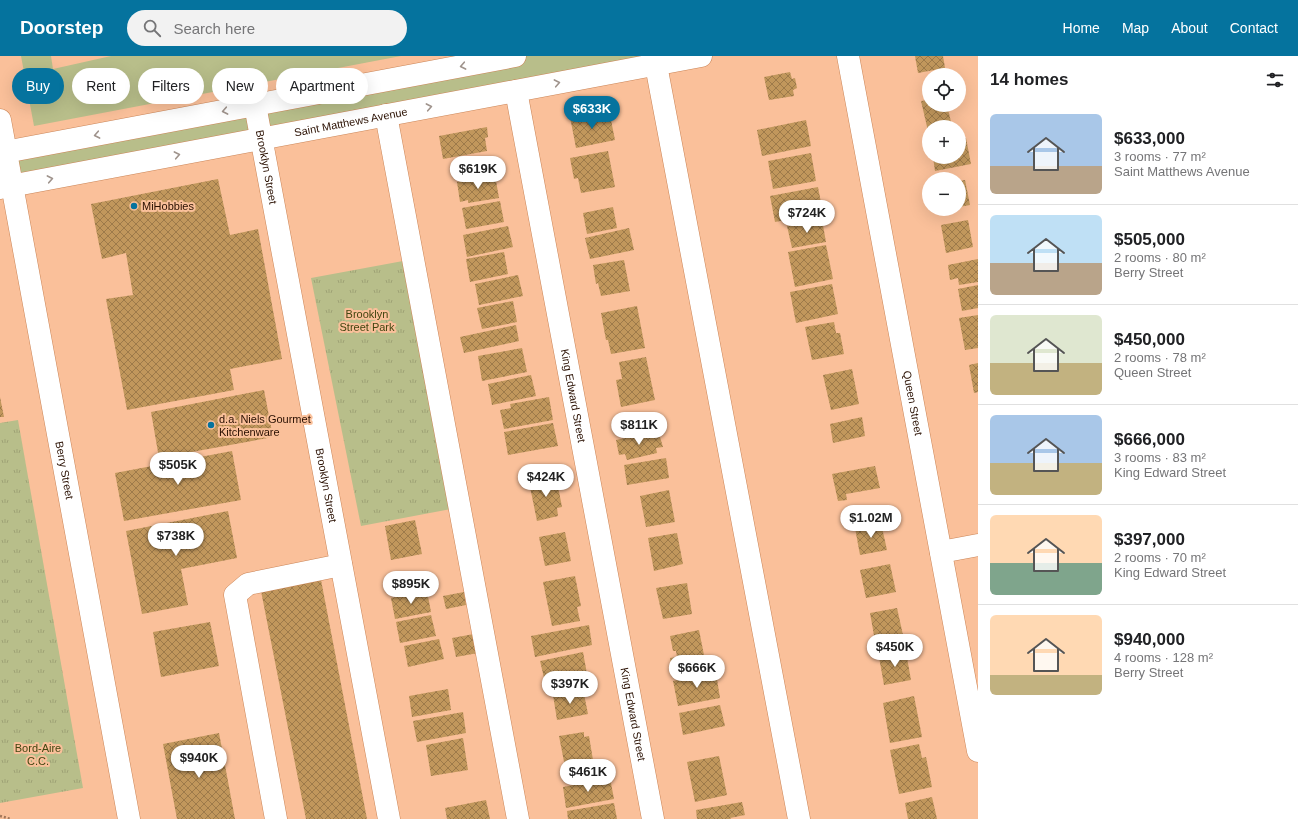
<!DOCTYPE html>
<meta charset="utf-8">
<style>
:root{--surface:#fff;--page:#f2f2f2;--text:#202124;--muted:#757577;--line:#e0e0e0;--accent:#05739e}
body{margin:0;font-family:Helvetica,sans-serif;background:var(--page);color:var(--text);height:100vh;display:flex;flex-direction:column;font-size:15px;white-space:nowrap}
*{box-sizing:border-box;margin:0}
p{font-size:13px;color:var(--muted)}
.icon{flex:none;width:22px;height:22px;fill:none;stroke:currentColor;stroke-width:2;stroke-linecap:round;stroke-linejoin:round}
.map{position:relative;flex:1;overflow:hidden}
.side{display:flex;flex-direction:column;background:var(--surface);width:320px}
.side>*{flex:none}
.banner{position:absolute;left:12px;top:12px;width:380px;height:36px;display:flex;gap:8px}
.buttons{position:absolute;left:922px;top:12px;display:grid;gap:8px}
.buttons a{display:grid;place-items:center;width:44px;height:44px;border-radius:50%;background:var(--surface);box-shadow:0 4px 16px #0002;font-size:20px}
.price{position:absolute;translate:-50% -34px;padding:0 9px;border-radius:14px;background:#fff;color:#222;font-size:13px;line-height:26px;filter:drop-shadow(0 1px 2px #0008)}
.price::after{content:'';position:absolute;left:50%;top:24px;width:12px;height:9px;margin-left:-6px;background:inherit;clip-path:polygon(0 0,100% 0,50% 100%)}
.price.on{background:var(--accent);color:#fff}
ul{padding:0;list-style:none}
li{display:flex;align-items:center;gap:12px;height:100px;padding:0 12px}
li+li{border-top:1px solid var(--line)}
li span{display:grid;place-items:center;flex:none;width:112px;height:80px;border-radius:6px;color:#555}
li>.icon{margin-inline-start:auto}
span .icon{width:48px;height:48px;fill:#fffc;stroke-width:1}
li b{font-size:17px}
h2{display:flex;justify-content:space-between;align-items:center;height:48px;padding:0 12px;font-size:17px}
.tag{padding:0 14px;border-radius:18px;background:var(--surface);box-shadow:0 4px 16px #0002;font-size:14px;line-height:36px}
.tag.on{background:var(--accent);color:#fff}
header{display:flex;align-items:center;gap:24px;box-sizing:border-box;height:56px;padding:0 20px;background:var(--accent);color:#fff}
header strong{font-size:19px}
nav{display:flex;gap:22px;margin-inline-start:auto;font-size:14px}
.search{width:280px;height:36px;background:var(--page);display:flex;align-items:center;gap:10px;box-sizing:border-box;padding:0 14px;border-radius:22px;color:var(--muted);font-size:15px}
main{display:flex;flex:1;min-height:0}
.map>svg:first-child{display:block}
.green{fill:#b8be8a}
.park{fill:url(#park-tufts)}
.building{fill:url(#building-cross-hatch)}
.lines{fill:none;stroke-linecap:round;stroke-linejoin:round}
.minor-casing{stroke:#ca8456;stroke-width:23}
.path{stroke:#a27659;stroke-width:2.5;stroke-dasharray:2 2;stroke-linecap:butt}
.minor{stroke:#fff;stroke-width:22}
.oneway{stroke:#9f938c}
.poi-dot{fill:#05739e;stroke:#fac09a;stroke-width:1.5}
.labels{text-anchor:middle;dominant-baseline:central;stroke-width:4;stroke-linejoin:round;paint-order:stroke}
.street-label{font-size:11px;fill:#290f00;stroke:#fac09a}
.poi-label{font-size:11px;fill:#290f00;stroke:#fac09a;text-anchor:start}
.park-label{font-size:11px;fill:#424611;stroke:#fac09a}
</style>
<header>
<strong>Doorstep</strong>
<div class="search"><svg class="icon" aria-label="search" viewBox="0 0 24 24"><circle cx="10" cy="10" r="6"/><path d="M15 15l6 6"/></svg>Search here</div>
<nav><a>Home</a><a>Map</a><a>About</a><a>Contact</a></nav>
</header>
<main>
<div class="map">
<svg width="978" height="763" viewBox="0 0 978 763">
<defs>
<pattern id="park-tufts" width="24" height="20" patternUnits="userSpaceOnUse"><rect width="24" height="20" fill="#b8be8a"/><path d="M3 7l-1-3M5 7V3M7 7l1-3M15 17l-1-3M17 17v-4M19 17l1-3" fill="none" stroke="#9ea275"/></pattern>
<pattern id="building-cross-hatch" width="8" height="8" patternUnits="userSpaceOnUse"><rect width="8" height="8" fill="#c1975c"/><path d="M0 0l8 8M0 8l8-8" fill="none" stroke="#9d7a4a"/></pattern>
</defs>
<rect width="100%" height="100%" fill="#fac09a"/>
<g class="green">
<polygon points="21,0 51,0 53,13 111,0 401,0 34,70"/>
<polygon points="515,0 701,0 11,130 6,96"/>
</g>
<g class="park">
<polygon points="403,205 451,453 361,470 311,222"/>
<polygon points="18,364 83,732 0,747 0,367"/>
</g>
<g class="building">
<polygon points="915,0 943,0 945,12 918,17"/>
<polygon points="790,16 792,23 795,22 797,32 793,34 794,40 769,44 764,21"/>
<polygon points="929,44 929,49 947,49 952,70 929,71 929,74 928,75 921,45"/>
<polygon points="597,56 598,62 610,59 615,84 576,92 570,61"/>
<polygon points="806,64 811,90 762,100 757,74"/>
<polygon points="487,71 488,81 485,82 487,95 443,103 439,80"/>
<polygon points="966,82 971,108 935,115 933,101 959,101 959,83"/>
<polygon points="608,95 615,131 581,137 578,122 574,123 570,102"/>
<polygon points="811,97 816,125 773,133 768,105"/>
<polygon points="495,119 499,142 468,147 468,144 460,146 457,126"/>
<polygon points="218,123 230,179 258,173 282,303 230,313 234,334 127,354 106,243 133,239 126,197 102,203 91,148"/>
<polygon points="965,124 970,149 959,151 959,125"/>
<polygon points="818,131 823,157 775,166 770,140"/>
<polygon points="500,145 504,166 466,173 462,152"/>
<polygon points="613,151 617,172 587,178 583,157"/>
<polygon points="822,164 826,186 792,192 787,170"/>
<polygon points="968,164 973,191 946,197 941,169"/>
<polygon points="508,170 513,191 467,201 463,179"/>
<polygon points="629,172 634,194 590,203 585,182"/>
<polygon points="826,189 833,223 795,231 788,196"/>
<polygon points="504,196 508,218 470,226 466,203"/>
<polygon points="978,203 978,226 959,229 958,222 950,224 948,209"/>
<polygon points="624,204 630,235 601,240 598,227 596,228 593,209"/>
<polygon points="518,219 523,240 479,249 475,228"/>
<polygon points="832,228 838,258 796,267 790,236"/>
<polygon points="978,229 978,252 962,255 958,233"/>
<polygon points="513,245 517,266 482,273 477,252"/>
<polygon points="637,250 645,292 611,298 608,284 606,284 601,257"/>
<polygon points="978,259 978,292 965,294 959,262"/>
<polygon points="834,266 836,277 840,277 844,298 812,304 805,271"/>
<polygon points="516,269 519,285 464,297 460,281"/>
<polygon points="522,292 527,316 482,325 478,300"/>
<polygon points="646,301 655,344 621,351 616,324 622,323 619,306"/>
<polygon points="978,307 978,336 974,337 969,309"/>
<polygon points="852,313 859,348 831,354 823,319"/>
<polygon points="531,319 536,340 492,349 488,328"/>
<polygon points="264,334 273,381 159,402 151,356"/>
<polygon points="0,341 4,361 0,361"/>
<polygon points="549,341 553,364 504,373 500,354 511,352 510,348"/>
<polygon points="862,361 865,380 833,387 830,368"/>
<polygon points="553,367 558,390 508,399 504,376"/>
<polygon points="652,376 653,382 660,381 663,391 656,392 657,397 627,404 625,398 619,399 616,384"/>
<polygon points="232,395 241,444 124,465 115,417"/>
<polygon points="666,402 669,422 627,429 624,409"/>
<polygon points="875,410 880,432 846,438 847,444 838,445 832,418"/>
<polygon points="556,420 562,451 557,452 558,460 537,465 529,426"/>
<polygon points="669,434 675,466 646,471 640,440"/>
<polygon points="228,455 237,502 181,513 188,549 142,558 126,475"/>
<polygon points="415,464 422,498 391,504 385,470"/>
<polygon points="881,467 887,494 860,499 855,472"/>
<polygon points="565,476 571,505 545,510 539,481"/>
<polygon points="677,477 683,508 654,515 648,482"/>
<polygon points="890,508 896,536 866,542 860,514"/>
<polygon points="575,520 581,550 577,551 580,565 552,570 543,526"/>
<polygon points="321,524 367,763 306,763 261,535"/>
<polygon points="687,527 692,558 663,563 656,532"/>
<polygon points="427,535 431,556 395,563 391,542"/>
<polygon points="464,536 466,549 446,553 443,540"/>
<polygon points="897,552 903,579 875,585 870,557"/>
<polygon points="431,559 436,580 400,587 396,566"/>
<polygon points="210,566 219,610 161,621 153,576"/>
<polygon points="589,569 592,589 535,601 531,580"/>
<polygon points="699,574 707,614 673,621 670,602 677,601 676,595 673,595 670,580"/>
<polygon points="474,578 478,597 456,601 452,582"/>
<polygon points="439,583 444,603 408,611 404,590"/>
<polygon points="583,596 587,618 545,626 540,605"/>
<polygon points="906,596 911,624 884,629 879,601"/>
<polygon points="716,617 720,642 678,650 673,625"/>
<polygon points="448,633 451,654 412,661 409,640"/>
<polygon points="583,633 588,658 557,664 553,639"/>
<polygon points="914,640 922,681 890,687 883,647"/>
<polygon points="720,649 725,670 683,679 679,657"/>
<polygon points="463,656 466,677 417,686 413,665"/>
<polygon points="584,676 584,681 589,680 593,704 588,704 590,717 567,721 559,680"/>
<polygon points="219,677 235,763 177,763 163,688"/>
<polygon points="463,682 468,714 431,720 426,689"/>
<polygon points="919,688 922,702 926,701 932,731 899,738 890,694"/>
<polygon points="719,700 727,739 695,746 687,706"/>
<polygon points="610,722 614,743 566,752 563,731"/>
<polygon points="932,741 937,763 908,763 905,747"/>
<polygon points="486,744 490,763 447,763 445,752"/>
<polygon points="742,746 745,759 730,762 731,763 697,763 696,754"/>
<polygon points="614,747 617,763 568,763 567,755"/>
</g>
<g class="lines">
<defs>
<g id="minor">
<path id="s1" d="M848,0L978,695"/>
<polyline points="656,9 799,763"/>
<path id="s2" d="M516,35L653,763"/>
<path id="s3" d="M255,49L389,763"/>
<polyline points="386,59 518,763"/>
<path id="s4" d="M0,64L129,763"/>
<polyline points="0,97 515,0"/>
<path id="s5" d="M0,132L701,0"/>
<polyline points="941,496 978,489"/>
<polyline points="276,763 235,539 248,528 341,509"/>
</g>
</defs>
<use href="#minor" class="minor-casing"/>
<polyline class="path" points="0,760 11,763"/>
<use href="#minor" class="minor"/>
</g>
<defs><path id="oneway-chevron" d="M-2-3.5L2.5 0L-2 3.5" fill="none" stroke-width="1.6" stroke-linecap="round" stroke-linejoin="round"/></defs>
<g class="oneway">
<use href="#oneway-chevron" transform="translate(463 10) rotate(169)"/>
<use href="#oneway-chevron" transform="translate(557 27) rotate(-11)"/>
<use href="#oneway-chevron" transform="translate(429 51) rotate(-11)"/>
<use href="#oneway-chevron" transform="translate(225 55) rotate(169)"/>
<use href="#oneway-chevron" transform="translate(97 79) rotate(169)"/>
<use href="#oneway-chevron" transform="translate(177 99) rotate(-11)"/>
<use href="#oneway-chevron" transform="translate(50 123) rotate(-11)"/>
</g>
<g class="poi-dot">
<circle cx="134" cy="150" r="4"/>
<circle cx="211" cy="369" r="4"/>
</g>
<g class="labels">
<g class="street-label">
<text stroke="none"><textPath href="#s5" startOffset="357">Saint Matthews Avenue</textPath></text>
<text stroke="none"><textPath href="#s3" startOffset="63">Brooklyn Street</textPath></text>
<text stroke="none"><textPath href="#s2" startOffset="310">King Edward Street</textPath></text>
<text stroke="none"><textPath href="#s1" startOffset="353">Queen Street</textPath></text>
<text stroke="none"><textPath href="#s4" startOffset="356">Berry Street</textPath></text>
<text stroke="none"><textPath href="#s3" startOffset="387">Brooklyn Street</textPath></text>
<text stroke="none"><textPath href="#s2" startOffset="634">King Edward Street</textPath></text>
</g>
<g class="poi-label">
<text x="142" y="150">MiHobbies</text>
<text x="219" y="363">d.a. Niels Gourmet<tspan x="219" dy="13">Kitchenware</tspan></text>
</g>
<g class="park-label">
<text x="367" y="258">Brooklyn<tspan x="367" dy="13">Street Park</tspan></text>
<text x="38" y="692">Bord-Aire<tspan x="38" dy="13">C.C.</tspan></text>
</g>
</g>
</svg>
<div class="buttons">
<a><svg class="icon" aria-label="locate" viewBox="0 0 24 24"><circle cx="12" cy="12" r="6"/><path d="M12 2v4M12 18v4M2 12h4M18 12h4"/></svg></a>
<a>+</a>
<a>−</a>
</div>
<b class="price on" style="left:592px;top:74px">$633K</b>
<b class="price" style="left:478px;top:134px">$619K</b>
<b class="price" style="left:807px;top:178px">$724K</b>
<b class="price" style="left:639px;top:390px">$811K</b>
<b class="price" style="left:178px;top:430px">$505K</b>
<b class="price" style="left:546px;top:442px">$424K</b>
<b class="price" style="left:871px;top:483px">$1.02M</b>
<b class="price" style="left:176px;top:501px">$738K</b>
<b class="price" style="left:411px;top:549px">$895K</b>
<b class="price" style="left:895px;top:612px">$450K</b>
<b class="price" style="left:697px;top:633px">$666K</b>
<b class="price" style="left:570px;top:649px">$397K</b>
<b class="price" style="left:199px;top:723px">$940K</b>
<b class="price" style="left:588px;top:737px">$461K</b>
<div class="banner">
<a class="tag on">Buy</a>
<a class="tag">Rent</a>
<a class="tag">Filters</a>
<a class="tag">New</a>
<a class="tag">Apartment</a>
</div>
</div>
<section class="side">
<h2>14 homes<svg class="icon" aria-label="filters" viewBox="0 0 24 24"><path d="M4 7h16M4 17h16"/><circle cx="9" cy="7" r="2"/><circle cx="15" cy="17" r="2"/></svg></h2>
<ul>
<li><span style="background:linear-gradient(#a9c7e8 65%,#b9a48a 0)"><svg class="icon" aria-label="home" viewBox="0 0 24 24"><path d="M3 11l9-7 9 7M6 9v11h12V9"/></svg></span><div><b>$633,000</b><p>3 rooms · 77 m²</p><p>Saint Matthews Avenue</p></div></li>
<li><span style="background:linear-gradient(#bfe0f5 60%,#b9a48a 0)"><svg class="icon" aria-label="home" viewBox="0 0 24 24"><path d="M3 11l9-7 9 7M6 9v11h12V9"/></svg></span><div><b>$505,000</b><p>2 rooms · 80 m²</p><p>Berry Street</p></div></li>
<li><span style="background:linear-gradient(#dfe7d0 60%,#c2b280 0)"><svg class="icon" aria-label="home" viewBox="0 0 24 24"><path d="M3 11l9-7 9 7M6 9v11h12V9"/></svg></span><div><b>$450,000</b><p>2 rooms · 78 m²</p><p>Queen Street</p></div></li>
<li><span style="background:linear-gradient(#a9c7e8 60%,#c2b280 0)"><svg class="icon" aria-label="home" viewBox="0 0 24 24"><path d="M3 11l9-7 9 7M6 9v11h12V9"/></svg></span><div><b>$666,000</b><p>3 rooms · 83 m²</p><p>King Edward Street</p></div></li>
<li><span style="background:linear-gradient(#ffd9b3 60%,#7fa58c 0)"><svg class="icon" aria-label="home" viewBox="0 0 24 24"><path d="M3 11l9-7 9 7M6 9v11h12V9"/></svg></span><div><b>$397,000</b><p>2 rooms · 70 m²</p><p>King Edward Street</p></div></li>
<li><span style="background:linear-gradient(#ffd9b3 75%,#c2b280 0)"><svg class="icon" aria-label="home" viewBox="0 0 24 24"><path d="M3 11l9-7 9 7M6 9v11h12V9"/></svg></span><div><b>$940,000</b><p>4 rooms · 128 m²</p><p>Berry Street</p></div></li>
</ul>
</section>
</main>
